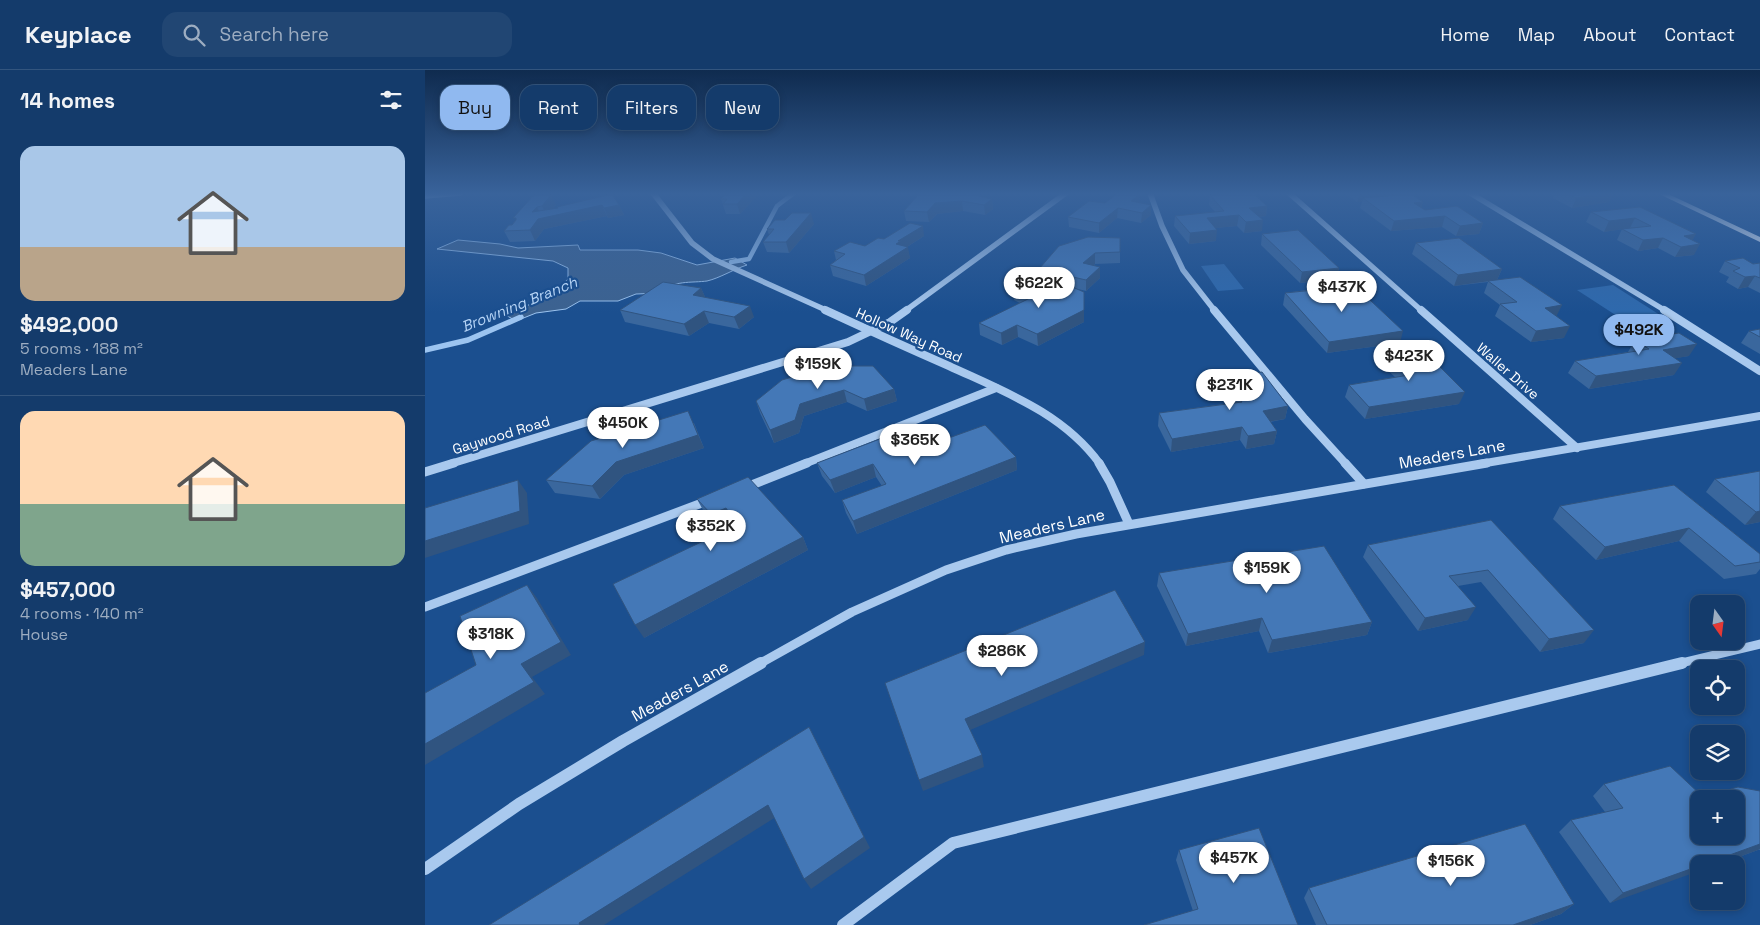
<!DOCTYPE html>
<meta charset="utf-8">
<style>
:root{--surface:#143b6b;--page:#214673;--text:#f1f3f6;--muted:#9dadc1;--line:#33557e;--accent:#90b9f0}
body{margin:0;font-family:"Space Grotesk",sans-serif;background:var(--page);color:var(--text);height:100vh;display:flex;flex-direction:column;font-size:19px;white-space:nowrap}
*{box-sizing:border-box;margin:0}
p{font-size:16px;color:var(--muted)}
.icon{flex:none;width:28px;height:28px;fill:none;stroke:currentColor;stroke-width:2;stroke-linecap:round;stroke-linejoin:round}
.map{position:relative;flex:1;overflow:hidden}
.sheet{display:flex;flex-direction:column;background:var(--surface);width:425px}
.sheet>*{flex:none}
.top-card{position:absolute;left:15px;top:15px;width:475px;height:45px;display:flex;gap:10px}
.needle{width:32px;rotate:166deg}
.fabs{position:absolute;left:1265px;top:525px;display:grid;gap:10px}
.fabs a{display:grid;place-items:center;width:55px;height:55px;border-radius:10px;background:var(--surface);box-shadow:0 2px 8px #0003,0 0 0 1px var(--line);font-size:25px}
.price{position:absolute;translate:-50% -42px;padding:0 11px;border-radius:18px;background:#fff;color:#222;font-size:16px;line-height:32px;filter:drop-shadow(0 1px 2px #0008)}
.price::after{content:'';position:absolute;left:50%;top:30px;width:15px;height:11px;margin-left:-8px;background:inherit;clip-path:polygon(0 0,100% 0,50% 100%)}
.price.on{background:var(--accent);color:#111}
ul{padding:0;list-style:none}
li{display:grid;align-content:center;gap:10px;height:265px;padding:0 20px}
li+li{border-top:1px solid var(--line)}
li span{display:grid;place-items:center;height:155px;border-radius:15px;color:#555}
li>.icon{margin-inline-start:auto}
span .icon{width:90px;height:90px;fill:#fffc;stroke-width:1}
li b{font-size:21px}
h2{display:flex;justify-content:space-between;align-items:center;height:60px;padding:0 20px;font-size:21px}
.tag{padding:0 18px;border-radius:15px;background:var(--surface);box-shadow:0 2px 8px #0003,0 0 0 1px var(--line);font-size:18px;line-height:45px}
.tag.on{background:var(--accent);color:#111}
header{display:flex;align-items:center;gap:30px;box-sizing:border-box;height:70px;padding:0 25px;background:var(--surface);border-bottom:1px solid var(--line)}
header strong{font-size:24px}
nav{display:flex;gap:28px;margin-inline-start:auto;font-size:18px}
.search{width:350px;height:45px;background:var(--page);display:flex;align-items:center;gap:12px;box-sizing:border-box;padding:0 18px;border-radius:15px;color:var(--muted);font-size:19px}
main{display:flex;flex:1;min-height:0}
.map>svg:first-child{display:block}
.green{fill:#2e69ad}
.water{fill:#3c6290;stroke:#9cc4f0}
.lines{fill:none;stroke-linecap:round;stroke-linejoin:round}
.stream-far1{stroke:#9cc4f0;stroke-width:4.5}
.stream{stroke:#9cc4f0;stroke-width:5.5}
.minor-far3{stroke:#a9c9ee;stroke-width:5.5}
.minor-far2{stroke:#a9c9ee;stroke-width:8}
.minor-far1{stroke:#a9c9ee;stroke-width:9}
.minor{stroke:#a9c9ee;stroke-width:12}
.major{fill:#f0f6ff;fill-rule:evenodd}
.wall{fill:#3a679d}
.shaded-wall{fill:#305480}
.building{fill:#4478b7;stroke:#305480;fill-rule:evenodd}
.labels{text-anchor:middle;dominant-baseline:central;stroke-width:4.5;stroke-linejoin:round;paint-order:stroke}
.far-street-label{font-size:14px;fill:#fff;stroke:#1b4f8f}
.far-water-label{font-size:15px;font-style:italic;fill:#b5d3f5;stroke:#1b4f8f}
.street-label{font-size:16px;fill:#fff;stroke:#1b4f8f}
</style>
<header>
<strong>Keyplace</strong>
<div class="search"><svg class="icon" aria-label="search" viewBox="0 0 24 24"><circle cx="10" cy="10" r="6"/><path d="M15 15l6 6"/></svg>Search here</div>
<nav><a>Home</a><a>Map</a><a>About</a><a>Contact</a></nav>
</header>
<main>
<section class="sheet">
<h2>14 homes<svg class="icon" aria-label="filters" viewBox="0 0 24 24"><path d="M4 7h16M4 17h16"/><circle cx="9" cy="7" r="2"/><circle cx="15" cy="17" r="2"/></svg></h2>
<ul>
<li><span style="background:linear-gradient(#a9c7e8 65%,#b9a48a 0)"><svg class="icon" aria-label="home" viewBox="0 0 24 24"><path d="M3 11l9-7 9 7M6 9v11h12V9"/></svg></span><div><b>$492,000</b><p>5 rooms · 188 m²</p><p>Meaders Lane</p></div></li>
<li><span style="background:linear-gradient(#ffd9b3 60%,#7fa58c 0)"><svg class="icon" aria-label="home" viewBox="0 0 24 24"><path d="M3 11l9-7 9 7M6 9v11h12V9"/></svg></span><div><b>$457,000</b><p>4 rooms · 140 m²</p><p>House</p></div></li>
</ul>
</section>
<div class="map">
<svg width="1335" height="855" viewBox="0 0 1335 855">
<rect width="100%" height="100%" fill="#1b4f8f"/>
<g class="green">
<polygon points="799,194 819,219 793,221 776,196"/>
<polygon points="1188,215 1249,254 1212,259 1152,220"/>
</g>
<path class="water" d="M33,170L75,174L93,178L153,175L155,180H213L236,183L272,195L310,188L322,195C309,199 295,208 282,211C268,213 245,210 237,223L211,224L193,231H155L141,239L111,243L91,251L79,244C103,236 125,228 143,209V198L128,191L12,179Z"/>
<g class="lines">
<polyline class="stream-far1" points="306,192 324,189 352,136 369,123"/>
<polyline class="stream" points="0,280 43,270 96,247"/>
<g class="minor-far3">
<polyline points="228,123 267,173 288,189 403,241"/>
<polyline points="725,123 737,156 758,200 790,241"/>
<polyline points="864,123 997,241"/>
<polyline points="1045,123 1241,241"/>
<polyline points="0,126 35,123"/>
<polyline points="480,241 641,123"/>
</g>
<g class="minor-far2">
<path d="M400,240C441,259 483,278 524,296C580,322 638,343 675,394"/>
<polyline points="789,240 880,349 921,394"/>
<polyline points="996,240 1152,378"/>
<polyline points="1239,240 1335,301"/>
<polyline points="25,394 423,272 465,252 482,240"/>
<polyline points="379,394 571,318"/>
<polyline points="1055,394 1335,346"/>
</g>
<g class="minor-far1">
<polyline points="674,393 685,412 704,454"/>
<polyline points="920,393 939,414"/>
<polyline points="0,402 29,393"/>
<polyline points="319,418 382,393"/>
<polyline points="0,537 285,430"/>
<polyline points="334,594 427,542 521,500 581,480 651,464 1062,393"/>
<polyline points="1252,594 1335,574"/>
</g>
<g class="minor">
<polyline points="0,799 94,734 198,671 336,593"/>
<polyline points="418,855 528,773 1257,593"/>
</g>
<polygon class="major" points="1232,123 1241,123 1335,167 1335,172"/>
</g>
<g class="wall">
<polygon points="301,123 335,123 315,144 301,144 296,129"/>
<polygon points="499,123 560,123 549,124 567,129 568,139 560,145 538,141 512,144 504,152 481,151 479,141"/>
<polygon points="920,123 985,123 998,132 996,137 1000,140 1058,153 1054,164 1031,166 1017,157 966,161 935,138 937,132 932,132"/>
<polygon points="1130,123 1188,123 1184,132 1147,138 1128,128"/>
<polygon points="785,125 842,136 841,146 834,147 837,161 819,163 812,156 790,158 791,171 764,174 749,156 750,146 790,142 784,135"/>
<polygon points="108,126 131,135 128,139 194,135 199,145 183,148 182,146 119,159 110,171 85,172 79,161 87,155"/>
<polygon points="714,132 726,145 716,153 692,148 674,163 644,157 643,147 680,133"/>
<polygon points="1215,137 1267,170 1269,185 1250,187 1233,178 1213,181 1192,170 1197,159 1179,162 1161,152 1166,142"/>
<polygon points="389,154 364,183 342,182 338,172 344,165 342,159"/>
<polygon points="837,164 914,198 911,209 875,213 836,175"/>
<polygon points="499,166 482,177 485,188 441,216 408,206 405,195 411,190 409,181 440,176 459,169"/>
<polygon points="695,168 695,193 670,194 668,196 675,197 675,208 661,221 649,218 659,252 613,276 593,267 577,275 555,265 554,253 595,233 589,230 588,218 624,220 637,215 614,210 614,199"/>
<polygon points="991,173 1077,199 1072,210 1132,246 1139,268 1106,272 1070,246 1075,235 1059,223 1063,212 1029,216 987,184"/>
<polygon points="1300,191 1328,194 1335,193 1335,223 1323,217 1313,219 1301,212 1304,207 1294,202"/>
<polygon points="883,215 975,273 902,283 858,235 860,223 882,220"/>
<polygon points="276,218 280,227 329,247 314,259 284,253 264,266 200,252 195,240"/>
<polygon points="1335,259 1335,284 1316,273 1324,261"/>
<polygon points="1210,270 1264,286 1250,288 1249,305 1164,319 1143,303 1150,291 1204,282 1203,282"/>
<polygon points="963,285 1034,334 940,349 920,327 924,315 970,307 959,297"/>
<polygon points="800,308 863,336 860,349 845,352 852,361 849,374 821,379 815,370 746,382 733,356 734,343 807,333 798,320"/>
<polygon points="357,310 469,319 472,331 442,341 422,332 379,346 374,363 349,373 335,343 331,331"/>
<polygon points="269,353 279,378 199,405 175,429 130,423 121,410"/>
<polygon points="488,369 507,374 591,387 592,400 432,464 421,443 417,430 457,416 451,407 410,423 397,406 392,393"/>
<polygon points="1335,401 1335,452 1320,455 1281,422 1290,409"/>
<polygon points="1249,415 1335,484 1335,499 1331,504 1299,509 1254,471 1171,490 1128,449 1135,436"/>
<polygon points="272,429 378,467 383,480 219,568 310,456 308,451 292,457 279,442"/>
<polygon points="1066,450 1159,573 1115,582 1056,512 1033,516 1043,550 993,561 938,487 943,475"/>
<polygon points="734,503 947,552 942,565 843,583 834,561 761,576 732,516"/>
<polygon points="1179,714 1278,727 1335,721 1335,780 1333,780 1295,794 1274,794 1185,833 1134,762 1146,750 1180,742 1168,726"/>
<polygon points="754,780 873,855 768,841 751,790"/>
<polygon points="884,818 1149,834 1136,844 1105,855 891,855 879,828"/>
</g>
<g class="shaded-wall">
<polygon points="322,123 335,123 315,144 312,134"/>
<polygon points="935,123 985,123 983,127 938,128 937,132 932,132"/>
<polygon points="1182,123 1188,123 1184,132 1147,138 1151,128"/>
<polygon points="715,124 714,134 706,131"/>
<polygon points="126,125 131,135 122,147 117,136"/>
<polygon points="567,129 568,139 560,145 559,135"/>
<polygon points="537,131 538,141 512,144 504,152 502,142 510,133"/>
<polygon points="998,132 995,142 989,133"/>
<polygon points="177,135 182,146 119,159 110,171 105,160 107,142 112,137 117,147"/>
<polygon points="194,135 199,145 183,148 179,138"/>
<polygon points="726,135 726,145 716,153 717,143"/>
<polygon points="842,136 841,146 823,148 824,138"/>
<polygon points="693,138 692,148 674,163 674,153"/>
<polygon points="386,143 389,154 364,183 361,172"/>
<polygon points="814,145 812,156 781,159 782,148"/>
<polygon points="1020,146 1017,157 966,161 969,151"/>
<polygon points="1210,148 1205,158 1179,162 1184,151"/>
<polygon points="838,150 837,161 819,163 821,152"/>
<polygon points="1058,153 1054,164 1031,166 1035,156"/>
<polygon points="498,156 499,166 477,180 483,177 485,188 441,216 439,205 471,174 473,171"/>
<polygon points="792,160 791,171 764,174 765,163"/>
<polygon points="1271,164 1265,175 1259,166"/>
<polygon points="1238,168 1233,178 1213,181 1218,170"/>
<polygon points="1275,174 1269,185 1250,187 1256,177"/>
<polygon points="670,183 670,194 658,205 658,193"/>
<polygon points="675,197 675,208 661,221 661,210"/>
<polygon points="914,198 911,209 875,213 877,202"/>
<polygon points="1077,199 1072,210 1029,216 1033,205"/>
<polygon points="1330,206 1323,217 1313,219 1320,207"/>
<polygon points="276,218 281,229 268,225"/>
<polygon points="659,222 659,252 613,276 612,264"/>
<polygon points="1137,235 1131,247 1120,238"/>
<polygon points="325,236 329,247 314,259 309,247"/>
<polygon points="279,241 284,253 264,266 259,254"/>
<polygon points="592,255 593,267 577,275 576,263"/>
<polygon points="1145,256 1139,268 1106,272 1111,261"/>
<polygon points="978,261 975,273 902,283 904,272"/>
<polygon points="1272,274 1264,286 1230,292 1238,280"/>
<polygon points="1257,293 1249,305 1164,319 1171,306"/>
<polygon points="469,319 472,331 442,341 439,329"/>
<polygon points="419,320 422,332 379,346 374,363 349,373 345,360 375,334"/>
<polygon points="1040,322 1034,334 940,349 944,337"/>
<polygon points="863,336 860,349 836,353 838,341"/>
<polygon points="263,341 279,378 199,405 175,429 167,416 191,392"/>
<polygon points="817,357 815,370 746,382 747,369"/>
<polygon points="852,361 849,374 821,379 823,366"/>
<polygon points="591,387 592,400 432,464 428,451"/>
<polygon points="448,394 451,407 410,423 405,410"/>
<polygon points="93,410 102,423 104,454 0,488 0,471"/>
<polygon points="301,438 308,451 292,457 286,444"/>
<polygon points="1335,441 1335,452 1320,455 1331,442"/>
<polygon points="1264,458 1254,471 1171,490 1180,477"/>
<polygon points="378,467 383,480 219,568 210,555"/>
<polygon points="102,515 112,528 146,585 107,607 120,624 0,695 0,674"/>
<polygon points="1051,537 1043,550 993,561 1000,548"/>
<polygon points="837,548 834,561 761,576 763,564"/>
<polygon points="947,552 942,565 843,583 847,570"/>
<polygon points="1169,560 1159,573 1115,582 1124,569"/>
<polygon points="720,572 719,585 543,661 540,649"/>
<polygon points="384,657 445,778 386,819 379,809"/>
<polygon points="557,685 559,697 498,721 494,710"/>
<polygon points="343,735 351,747 179,855 155,855 154,853"/>
<polygon points="1335,774 1335,779 1333,780 1295,794 1280,794"/>
<polygon points="1274,796 1274,801 1185,833 1198,823"/>
<polygon points="1149,834 1136,844 1105,855 1088,855"/>
</g>
<g class="building">
<polygon points="301,123 322,123 312,134 298,134 302,129 296,129"/>
<polygon points="499,123 548,123 549,125 567,129 559,135 537,131 510,133 502,142 479,141 494,124"/>
<polygon points="693,123 707,123 715,124 706,131 726,135 717,143 693,138 674,153 643,147 664,131 680,133"/>
<polygon points="806,123 828,123 842,136 824,138 838,150 821,152 814,145 782,148 792,160 765,163 750,146 799,141 785,125"/>
<polygon points="1142,123 1182,123 1151,128"/>
<polygon points="187,124 194,135 179,138 177,135 113,149 105,160 79,161 84,155 87,155 91,150 91,148 88,148 108,126 126,125 117,136 112,137 107,142 133,138 132,137"/>
<polygon points="986,124 998,132 989,133 1000,140 1032,136 1058,153 1035,156 1020,146 969,151 938,128"/>
<polygon points="1215,137 1271,164 1259,166 1275,174 1256,177 1238,168 1218,170 1197,159 1226,156 1210,148 1184,151 1166,142"/>
<polygon points="367,143 386,143 361,172 338,172 349,159 342,159 350,150 360,150"/>
<polygon points="485,153 498,156 473,171 476,171 471,174 483,177 439,205 405,195 420,184 409,181 425,172 440,176 453,168 459,169"/>
<polygon points="873,160 914,198 877,202 837,164"/>
<polygon points="663,167 695,168 695,182 670,183 658,193 675,197 661,210 614,199 634,176"/>
<polygon points="1034,168 1077,199 1033,205 991,173"/>
<polygon points="1318,188 1328,194 1335,193 1335,208 1330,206 1320,207 1308,201 1315,198 1300,191"/>
<polygon points="1095,207 1137,235 1120,238 1145,256 1111,261 1075,234 1092,232 1063,211"/>
<polygon points="605,211 624,220 640,214 659,222 659,240 612,264 592,255 576,263 554,253 605,228 588,218"/>
<polygon points="238,212 276,218 268,225 325,236 309,247 279,241 259,254 195,240"/>
<polygon points="907,213 913,219 931,217 978,261 904,272 860,223 889,220 883,215"/>
<polygon points="1335,259 1335,267 1324,261"/>
<polygon points="1254,263 1272,274 1238,280 1257,293 1171,306 1150,291 1224,279 1210,270"/>
<polygon points="998,280 1040,322 944,337 924,315 984,305 963,285"/>
<polygon points="404,296 448,296 469,319 439,329 419,320 375,334 370,350 345,360 331,331 357,310"/>
<polygon points="837,302 863,336 838,341 852,361 823,366 817,357 747,369 734,343 817,332 800,308"/>
<polygon points="263,341 273,365 191,392 167,416 121,410 166,371"/>
<polygon points="560,355 591,387 428,451 417,430 461,414 448,394 405,410 392,393 481,359 488,369 498,366 507,374"/>
<polygon points="1335,401 1335,441 1331,442 1290,409"/>
<polygon points="323,407 378,467 210,555 188,514 312,455 301,438 286,444 272,429"/>
<polygon points="93,410 95,441 0,471 0,438"/>
<polygon points="1249,415 1335,484 1335,492 1310,496 1264,458 1180,477 1135,436"/>
<polygon points="1066,450 1169,560 1124,569 1063,500 1024,506 1051,537 1000,548 943,475"/>
<polygon points="899,476 947,552 847,570 837,548 763,564 734,503"/>
<polygon points="102,515 136,572 96,594 109,612 0,674 0,623 51,595 35,546"/>
<polygon points="690,520 720,572 540,649 557,685 494,710 460,613"/>
<polygon points="384,657 439,767 379,809 343,735 154,853 155,855 64,855"/>
<path d="M1245,696L1278,727L1313,717L1335,721V774L1280,794H1274V796L1198,823L1146,750L1198,738L1179,714ZM1274,729H1311V766H1274Z"/>
<polygon points="1100,754 1149,834 1088,855 902,855 884,818"/>
<polygon points="834,758 873,855 719,855 773,839 754,780"/>
</g>
<linearGradient id="sky" x2="0" y2="1"><stop stop-color="#0f2b4f"/><stop offset="0.51" stop-color="#39639b"/><stop offset="1" stop-color="#39639b" stop-opacity="0"/></linearGradient>
<rect width="1335" height="243" fill="url(#sky)"/>
<g class="labels">
<g class="far-street-label">
<text transform="translate(484 265) rotate(24)">Hollow Way Road</text>
<text transform="translate(1083 301) rotate(41)">Waller Drive</text>
<text transform="translate(76 365) rotate(-17)">Gaywood Road</text>
</g>
<g class="far-water-label">
<text transform="translate(94 234) rotate(-22)">Browning Branch</text>
</g>
<g class="street-label">
<text transform="translate(1027 384) rotate(-10)">Meaders Lane</text>
<text transform="translate(627 456) rotate(-13)">Meaders Lane</text>
<text transform="translate(255 621) rotate(-29)">Meaders Lane</text>
</g>
</g>
</svg>
<div class="fabs">
<a><svg class="needle" viewBox="-14 -14 28 28"><path d="M0-13l5 13h-10z" fill="#e53935"/><path d="M0 13l5-13h-10z" fill="#9dadc1"/></svg></a>
<a><svg class="icon" aria-label="locate" viewBox="0 0 24 24"><circle cx="12" cy="12" r="6"/><path d="M12 2v4M12 18v4M2 12h4M18 12h4"/></svg></a>
<a><svg class="icon" aria-label="layers" viewBox="0 0 24 24"><path d="M12 4l9 5-9 5-9-5zM3 14l9 5 9-5"/></svg></a>
<a>+</a>
<a>−</a>
</div>
<b class="price" style="left:614px;top:239px">$622K</b>
<b class="price" style="left:917px;top:243px">$437K</b>
<b class="price on" style="left:1214px;top:286px">$492K</b>
<b class="price" style="left:984px;top:312px">$423K</b>
<b class="price" style="left:393px;top:320px">$159K</b>
<b class="price" style="left:805px;top:341px">$231K</b>
<b class="price" style="left:198px;top:379px">$450K</b>
<b class="price" style="left:490px;top:396px">$365K</b>
<b class="price" style="left:286px;top:482px">$352K</b>
<b class="price" style="left:842px;top:524px">$159K</b>
<b class="price" style="left:66px;top:590px">$318K</b>
<b class="price" style="left:577px;top:607px">$286K</b>
<b class="price" style="left:809px;top:814px">$457K</b>
<b class="price" style="left:1026px;top:817px">$156K</b>
<div class="top-card">
<a class="tag on">Buy</a>
<a class="tag">Rent</a>
<a class="tag">Filters</a>
<a class="tag">New</a>
</div>
</div>
</main>
